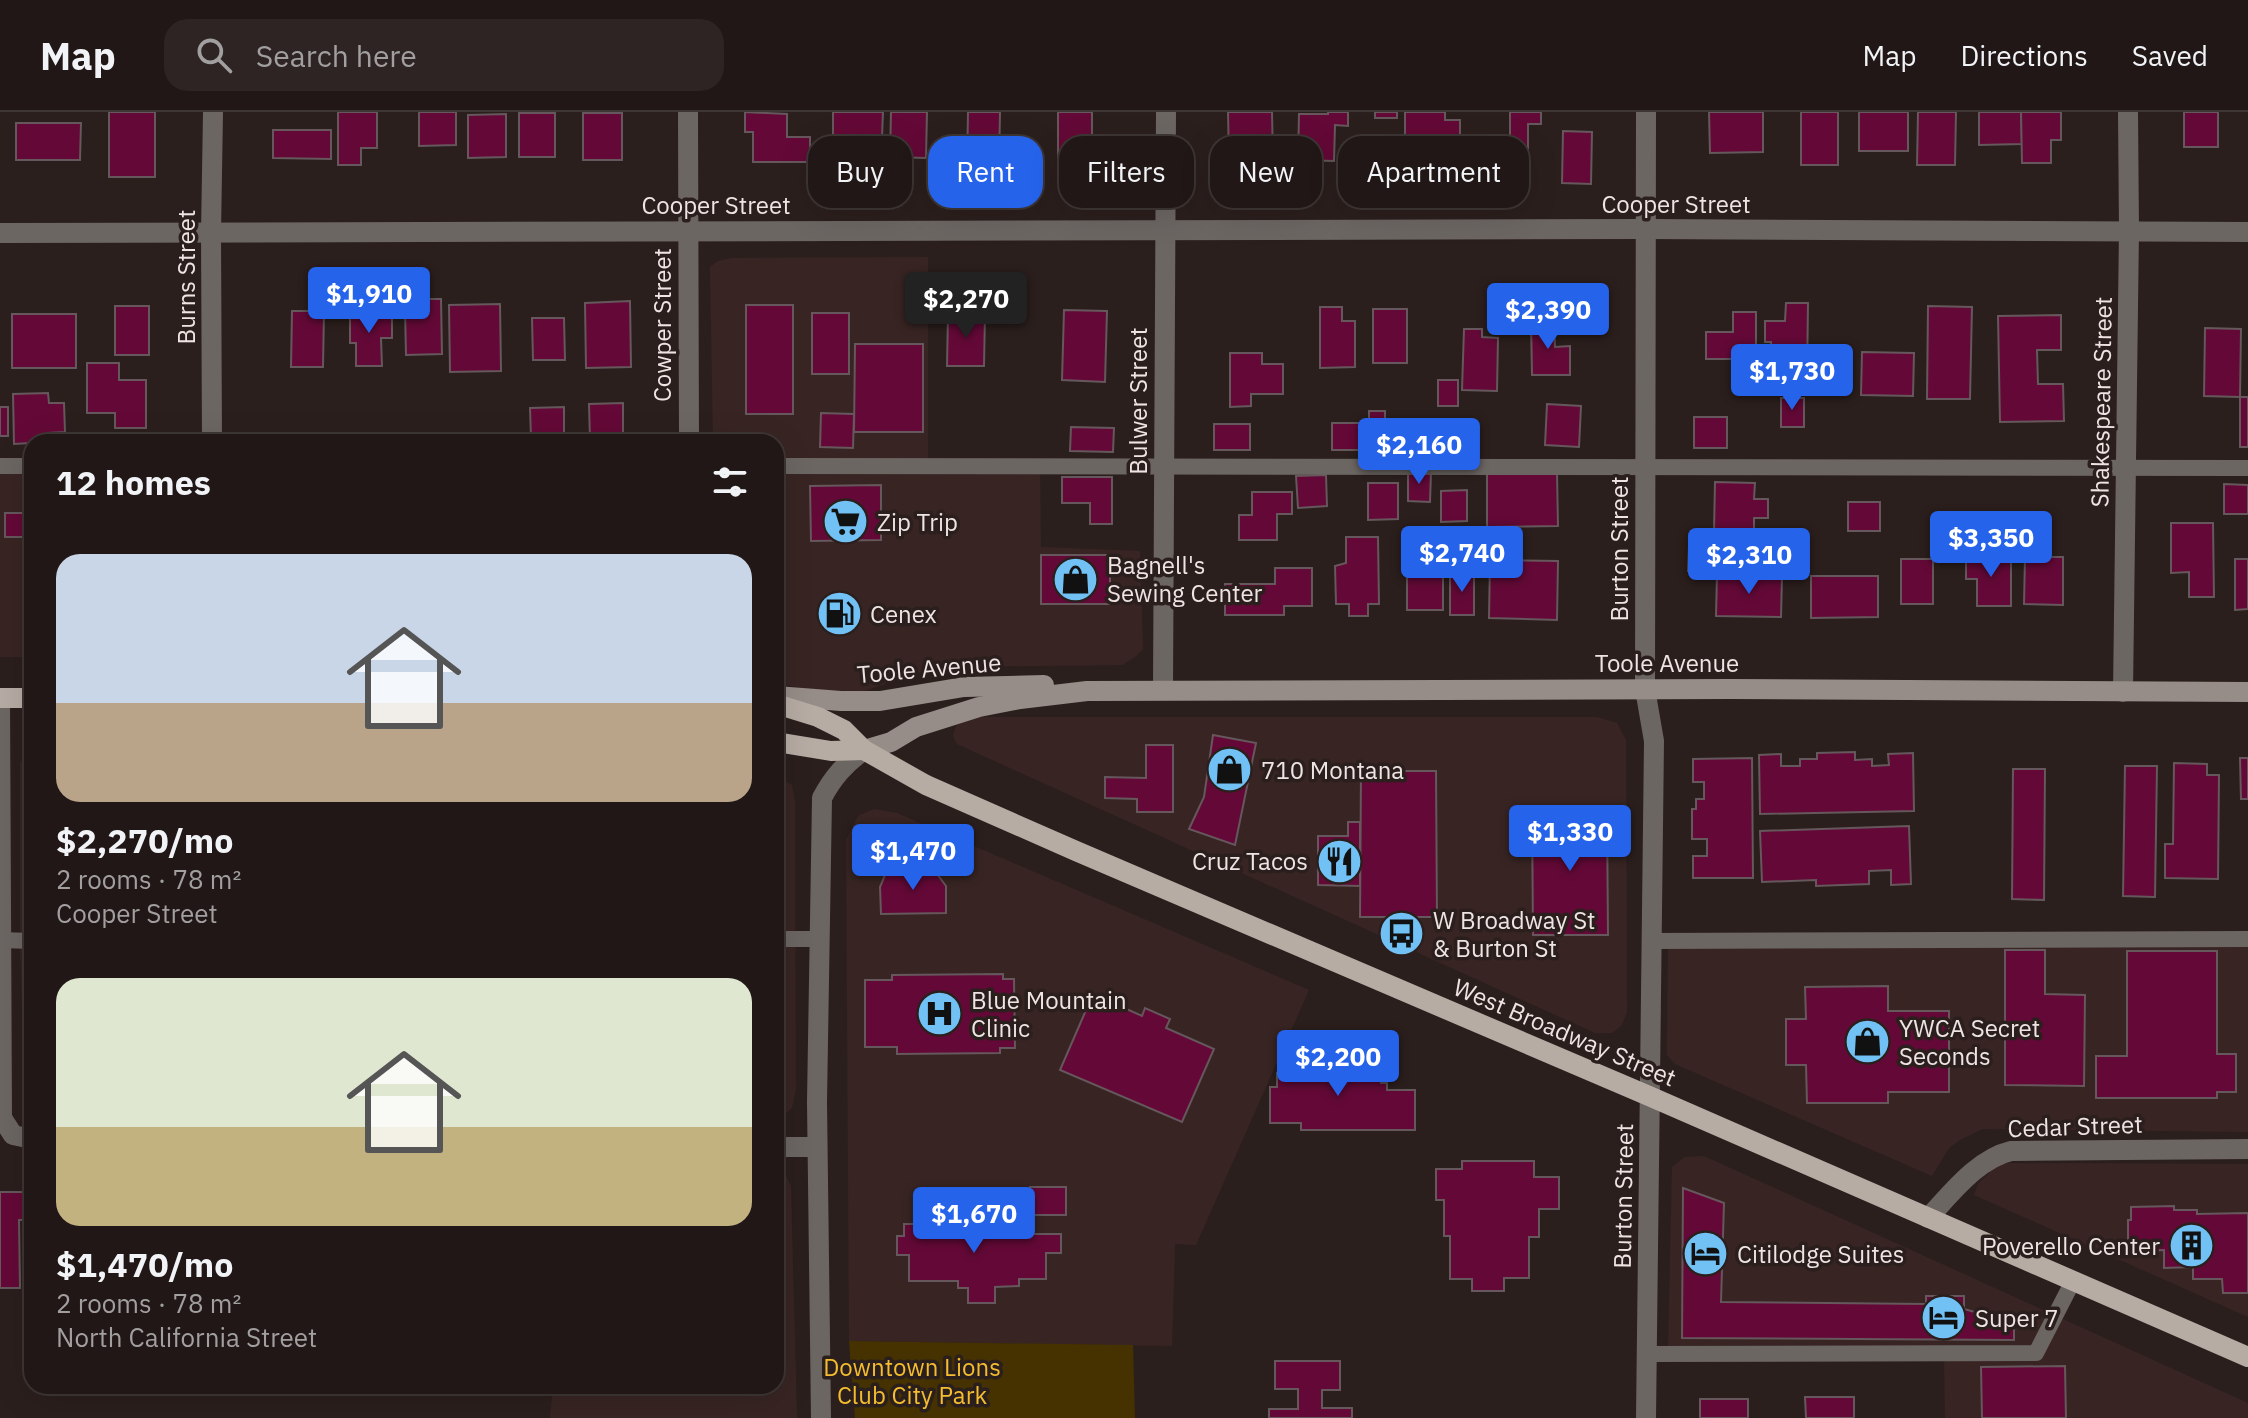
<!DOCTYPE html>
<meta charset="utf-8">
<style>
:root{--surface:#201716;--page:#2d2423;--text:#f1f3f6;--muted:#a29fa1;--line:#3d3635;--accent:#2563eb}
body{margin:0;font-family:"IBM Plex Sans",sans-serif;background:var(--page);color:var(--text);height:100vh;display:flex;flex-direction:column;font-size:30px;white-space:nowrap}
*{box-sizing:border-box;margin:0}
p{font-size:26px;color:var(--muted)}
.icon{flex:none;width:44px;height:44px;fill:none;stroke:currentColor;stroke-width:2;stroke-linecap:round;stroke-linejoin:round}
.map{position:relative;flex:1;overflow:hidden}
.panel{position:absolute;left:24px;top:322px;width:760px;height:960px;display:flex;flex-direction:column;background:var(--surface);border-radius:24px;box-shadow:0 8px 32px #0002,0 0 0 2px var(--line)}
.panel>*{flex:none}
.top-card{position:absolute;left:808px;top:24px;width:760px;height:72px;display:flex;gap:16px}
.price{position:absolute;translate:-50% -68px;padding:0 18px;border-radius:8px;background:var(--accent);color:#fff;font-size:26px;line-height:52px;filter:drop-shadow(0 2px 4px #0008)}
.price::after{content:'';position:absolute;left:50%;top:48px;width:24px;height:18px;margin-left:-12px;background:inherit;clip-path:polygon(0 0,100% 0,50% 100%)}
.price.current{background:#222;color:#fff}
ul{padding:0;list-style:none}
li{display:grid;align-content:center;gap:16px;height:424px;padding:0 32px}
li span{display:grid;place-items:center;height:248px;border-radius:24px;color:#555}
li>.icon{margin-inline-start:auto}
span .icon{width:144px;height:144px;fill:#fffc;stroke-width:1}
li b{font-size:34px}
h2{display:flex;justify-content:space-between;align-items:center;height:96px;padding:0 32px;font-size:34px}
.pill{padding:0 28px;border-radius:24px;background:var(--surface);box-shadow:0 8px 32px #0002,0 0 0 2px var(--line);font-size:28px;line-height:72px}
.pill.current{background:var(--accent);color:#fff}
header{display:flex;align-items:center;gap:48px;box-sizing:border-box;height:112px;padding:0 40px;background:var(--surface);border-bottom:2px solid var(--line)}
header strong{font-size:38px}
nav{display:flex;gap:44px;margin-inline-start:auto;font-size:28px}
.search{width:560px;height:72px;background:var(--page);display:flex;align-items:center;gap:20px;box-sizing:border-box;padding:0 28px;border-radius:24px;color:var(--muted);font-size:30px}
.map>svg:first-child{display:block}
.built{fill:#382523}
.green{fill:#453200}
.building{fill:#640937;stroke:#65575b;stroke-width:2}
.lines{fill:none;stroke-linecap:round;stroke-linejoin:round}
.lane{stroke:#6c6663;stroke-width:16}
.street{stroke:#6c6663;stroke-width:20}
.secondary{stroke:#968d88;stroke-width:20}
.primary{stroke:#b7aca4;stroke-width:20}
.labels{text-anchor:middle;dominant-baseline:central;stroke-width:7;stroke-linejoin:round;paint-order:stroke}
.street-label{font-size:24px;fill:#ede4e3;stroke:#2b1f1d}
.poi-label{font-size:24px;fill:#ede4e3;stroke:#2b1f1d;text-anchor:start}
.park-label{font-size:24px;fill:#f3bd2f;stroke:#2b1f1d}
</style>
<header>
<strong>Map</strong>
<div class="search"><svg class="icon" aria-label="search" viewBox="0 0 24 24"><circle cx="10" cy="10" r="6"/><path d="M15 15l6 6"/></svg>Search here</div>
<nav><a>Map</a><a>Directions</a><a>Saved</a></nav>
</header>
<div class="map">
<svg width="2248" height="1306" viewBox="0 0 2248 1306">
<rect width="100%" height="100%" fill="#2b1f1d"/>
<g class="built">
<polygon points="928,145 928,354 1040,355 1041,435 1140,439 1143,537 1135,545 1122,553 936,555 864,579 810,578 776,571 776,330 713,330 710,155 718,149 731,146"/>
<rect x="0" y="354" width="32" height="191"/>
<polygon points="977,605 1597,605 1617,611 1626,628 1627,901 1621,914 1612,921 1595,921 957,632 953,624 956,614 965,608"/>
<polygon points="32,641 32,1001 25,992 20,834 20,651 26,643"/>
<polygon points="776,665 792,673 795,689 796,978 792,996 776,1010"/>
<polygon points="874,697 897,701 1309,878 1196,1133 1175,1132 1172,1234 849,1229 846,728 858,704"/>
<polygon points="2248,827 2248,1020 1982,1017 1960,1028 1949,1036 1932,1064 1675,952 1667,943 1668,829"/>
<polygon points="1704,1044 2248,1291 2248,1306 1945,1306 1944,1242 1668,1242 1672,1055 1685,1045"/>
<polygon points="2003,1051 2248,1052 2248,1205 1974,1083 1978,1072 1993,1057"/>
<polygon points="776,1055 784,1059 791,1074 797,1306 550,1306 553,1274 776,1274"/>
</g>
<polygon class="green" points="849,1229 1133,1233 1135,1306 855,1306"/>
<g class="building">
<rect x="109" y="0" width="46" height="65"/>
<polygon points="338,0 377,0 377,36 361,36 361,53 338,53"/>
<polygon points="419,0 456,0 456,33 419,34"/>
<polygon points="745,0 787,2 787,25 810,25 810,50 753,50 753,20 745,20"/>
<polygon points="833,0 883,0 882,25 870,25 870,56 833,55"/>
<polygon points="891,0 927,0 926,46 890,45"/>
<polygon points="968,0 1000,0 999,57 967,56"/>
<rect x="1058" y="0" width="34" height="50"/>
<polygon points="1228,0 1272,0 1273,49 1229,50"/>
<polygon points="1328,0 1348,0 1348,14 1335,13 1334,49 1298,48 1299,2 1328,2"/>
<rect x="1375" y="0" width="22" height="6"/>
<polygon points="1405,0 1445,0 1445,8 1460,8 1460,30 1439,30 1439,40 1405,40"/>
<polygon points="1510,0 1541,0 1541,12 1528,12 1528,40 1510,40"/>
<polygon points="1709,0 1763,0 1763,40 1710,41"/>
<rect x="1801" y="0" width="37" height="53"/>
<rect x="1859" y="0" width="49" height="39"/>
<polygon points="1918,0 1956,0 1955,53 1917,53"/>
<polygon points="1979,0 2021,0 2022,32 1979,33"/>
<polygon points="2021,0 2061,0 2061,28 2051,28 2051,51 2022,51"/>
<rect x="2184" y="0" width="34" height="35"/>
<rect x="519" y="1" width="36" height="44"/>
<rect x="583" y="1" width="39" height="47"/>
<polygon points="506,2 506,45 468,46 468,3"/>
<polygon points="16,11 81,11 80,48 16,48"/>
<polygon points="273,18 331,18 331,47 273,46"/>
<polygon points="1563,19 1592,20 1591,72 1562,71"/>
<polygon points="422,187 441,187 442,242 406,243 405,196 422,196"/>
<polygon points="630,189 631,255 586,256 585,191"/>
<polygon points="1786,191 1808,191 1807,266 1771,265 1771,230 1765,230 1765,209 1785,209"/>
<polygon points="500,192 501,259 450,260 449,193"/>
<rect x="746" y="193" width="47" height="109"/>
<rect x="115" y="194" width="34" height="49"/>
<polygon points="1928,194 1972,195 1970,287 1927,287"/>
<polygon points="1320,195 1342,195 1342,209 1355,209 1355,255 1320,256"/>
<polygon points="350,196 372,196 372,203 392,203 392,226 381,226 382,254 356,254 356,231 350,231"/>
<rect x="1373" y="197" width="34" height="54"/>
<polygon points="1064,198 1107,199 1105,270 1062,268"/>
<polygon points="292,199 324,199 323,255 291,255"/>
<polygon points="1733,200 1756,200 1756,277 1733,277 1733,247 1706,247 1706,220 1733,220"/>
<rect x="812" y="201" width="37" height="61"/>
<rect x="12" y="202" width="64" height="54"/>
<polygon points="948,202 985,202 984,254 947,254"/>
<polygon points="2061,203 2061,238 2037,238 2038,272 2063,272 2064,309 2000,310 1998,204"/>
<polygon points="532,206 564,206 565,248 533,248"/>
<polygon points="1554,209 1555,235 1570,234 1570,263 1532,263 1531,210"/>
<polygon points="2205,216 2241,217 2240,285 2204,284"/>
<polygon points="1464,217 1482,217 1482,225 1498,226 1497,279 1462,278"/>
<polygon points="855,232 923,232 923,320 854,320"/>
<polygon points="1862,240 1914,241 1913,284 1861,283"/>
<polygon points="1230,241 1262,241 1262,252 1283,252 1283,282 1251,282 1251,294 1230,295"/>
<polygon points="87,251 119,251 119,268 146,268 146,316 115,316 115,301 87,301"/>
<rect x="1438" y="268" width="20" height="26"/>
<polygon points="48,281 49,291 64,291 65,320 48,321 48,330 14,332 13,282"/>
<rect x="2240" y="285" width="8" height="50"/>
<rect x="1781" y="286" width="23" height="29"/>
<polygon points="623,291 623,327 590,327 589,292"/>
<polygon points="1547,292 1581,294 1579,335 1545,333"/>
<rect x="0" y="295" width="8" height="29"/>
<polygon points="564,295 564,325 531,326 530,296"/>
<polygon points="1369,299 1385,299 1385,315 1398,315 1398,338 1332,338 1332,311 1369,311"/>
<polygon points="821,301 854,302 853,336 820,335"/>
<rect x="1694" y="305" width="33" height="31"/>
<rect x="1214" y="312" width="36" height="26"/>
<polygon points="1071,315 1114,316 1113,340 1070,339"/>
<polygon points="1408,359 1431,360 1430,390 1408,389"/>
<polygon points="1557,360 1558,414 1487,415 1487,361"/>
<polygon points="1326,363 1327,394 1298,396 1296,364"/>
<polygon points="1062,365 1112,365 1112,412 1090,412 1090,391 1062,391"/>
<polygon points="1715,370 1755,371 1754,387 1768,387 1768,406 1754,406 1754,421 1714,420"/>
<polygon points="1368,371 1398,371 1398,407 1368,408"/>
<polygon points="2224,372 2248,373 2248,402 2224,402"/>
<polygon points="881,373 881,428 811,429 810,374"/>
<polygon points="1467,378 1467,409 1441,410 1441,379"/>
<polygon points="1252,380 1292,380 1292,402 1277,402 1277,428 1239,428 1239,403 1252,403"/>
<rect x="1848" y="390" width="32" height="29"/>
<rect x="5" y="401" width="24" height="24"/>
<polygon points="2171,411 2213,411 2214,485 2189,485 2189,460 2171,461"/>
<polygon points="1346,425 1378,425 1379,492 1368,492 1368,504 1349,504 1349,492 1336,492 1335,454 1346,451"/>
<polygon points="1689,435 1723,436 1722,459 1688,459"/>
<rect x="1041" y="443" width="69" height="49"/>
<polygon points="1966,443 2011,443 2011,494 1977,494 1977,467 1966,467"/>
<rect x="1407" y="445" width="36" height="53"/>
<polygon points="2025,445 2063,445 2063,493 2024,492"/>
<rect x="1901" y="447" width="32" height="45"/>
<polygon points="2235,447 2248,447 2248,497 2235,498"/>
<polygon points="1490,448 1558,449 1557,508 1489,506"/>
<polygon points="1275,456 1312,456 1312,494 1284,494 1284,503 1225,503 1225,472 1275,472"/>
<rect x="1450" y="460" width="24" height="43"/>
<polygon points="1717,463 1782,464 1781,505 1716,504"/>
<polygon points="1811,464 1878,464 1878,505 1811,506"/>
<polygon points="1213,623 1256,631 1235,733 1189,717 1204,685"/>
<polygon points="1146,633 1173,633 1173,700 1137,700 1137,687 1105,686 1105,665 1146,666"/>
<polygon points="1855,640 1855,648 1872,647 1872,654 1889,653 1888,642 1913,641 1914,699 1760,702 1759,643 1781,642 1781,654 1800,654 1800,647 1817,647 1817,641"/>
<polygon points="1752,646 1753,766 1693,766 1693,744 1707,744 1707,727 1692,727 1692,697 1696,697 1696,687 1704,687 1704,670 1693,670 1693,647"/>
<polygon points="2240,646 2248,646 2248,687 2241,687"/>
<polygon points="2174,651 2207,652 2207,663 2219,663 2218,767 2165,766 2165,732 2173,732"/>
<polygon points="2125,654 2157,654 2155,785 2123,784"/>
<polygon points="2013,657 2045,657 2044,788 2012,787"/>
<polygon points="1361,659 1436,659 1437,805 1360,805"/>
<rect x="29" y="669" width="3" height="75"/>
<polygon points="1532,698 1607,699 1608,823 1533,823"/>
<polygon points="1348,710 1360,710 1360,774 1318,773 1318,724 1348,724"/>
<polygon points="1909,714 1911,772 1891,773 1891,758 1869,759 1869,772 1816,774 1816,768 1762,770 1760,719"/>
<polygon points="895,755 925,756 937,762 946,774 946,801 881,802 880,775 885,763"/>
<polygon points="2005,838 2045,838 2045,882 2085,883 2084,974 2005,973"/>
<polygon points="2127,839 2217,839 2217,942 2236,942 2236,980 2217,980 2217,986 2096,986 2096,944 2127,944"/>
<polygon points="1003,862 1003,867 1014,867 1015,936 1000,936 1000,941 897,942 897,935 865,935 865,868 892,868 892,863"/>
<polygon points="1888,874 1888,899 1949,899 1949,980 1888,980 1888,991 1807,991 1806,953 1786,953 1786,907 1806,907 1805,875"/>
<polygon points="1093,882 1142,904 1145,896 1170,907 1166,916 1214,937 1182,1010 1060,958"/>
<polygon points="1287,941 1326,941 1326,954 1333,954 1333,960 1381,960 1381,971 1387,971 1387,978 1415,978 1415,1018 1301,1018 1301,1011 1270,1011 1270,975 1277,975 1277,961 1287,961"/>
<polygon points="1462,1049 1534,1049 1534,1065 1559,1065 1559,1097 1539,1097 1539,1125 1529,1125 1529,1166 1504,1166 1504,1179 1472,1179 1472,1167 1450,1167 1450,1124 1444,1124 1444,1088 1436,1088 1436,1057 1462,1057"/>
<rect x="1030" y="1075" width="36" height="28"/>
<polygon points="1683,1076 1724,1091 1721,1190 1926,1192 1926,1184 1964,1184 1964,1197 2014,1211 2014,1228 1682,1226"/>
<polygon points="0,1080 32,1080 32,1108 19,1108 20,1176 0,1176"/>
<polygon points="2174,1094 2174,1098 2197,1098 2197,1102 2248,1101 2248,1181 2223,1181 2222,1167 2193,1167 2193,1155 2164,1156 2164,1138 2134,1139 2134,1130 2128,1130 2128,1108 2131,1108 2131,1095"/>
<polygon points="934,1103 968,1103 968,1112 991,1112 991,1122 1061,1122 1061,1141 1046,1141 1046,1167 1019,1167 1019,1174 995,1175 995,1191 968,1191 968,1176 958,1176 958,1169 909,1169 909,1143 897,1143 897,1124 904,1124 904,1112 934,1112"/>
<polygon points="1275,1249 1340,1249 1340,1278 1322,1278 1322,1296 1352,1296 1352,1306 1269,1306 1269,1297 1298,1297 1298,1277 1275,1277"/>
<polygon points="2065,1254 2066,1306 1982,1306 1981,1255"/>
<polygon points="1805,1285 1854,1285 1854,1306 1806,1306"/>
<rect x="1700" y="1287" width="48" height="19"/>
</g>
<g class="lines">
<g class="lane">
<polyline points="0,354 32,354"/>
<polyline points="776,354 2248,356"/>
<polyline points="776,827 820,827"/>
<polyline points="0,828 32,829"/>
<polyline points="1650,829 2248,827"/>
<polyline points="1647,1242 2036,1241 2073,1169"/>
</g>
<g class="street">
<polyline points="688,0 689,330"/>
<polyline points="1646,0 1645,577 1654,629 1646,1306"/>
<polyline points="0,121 1645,117 2248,120"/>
<polyline points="212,330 211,121 213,0"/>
<polyline points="1163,577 1166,0"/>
<polyline points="2123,580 2129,118 2128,0"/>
<polyline points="0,586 2,1006 13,1023 32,1027"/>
<polyline points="776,1035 817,1035"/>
<path d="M1928,1106C1951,1082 1977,1047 2011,1039L2248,1037"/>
<path d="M821,1306L817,990L822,686C833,665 845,652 864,638"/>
</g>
<g class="secondary">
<polyline points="776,584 841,589 880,589 964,575 1044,573"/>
<polyline points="864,638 891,630 916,615 979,595 1020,587 1087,579 1730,577 2248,580"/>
</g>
<g class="primary">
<polyline points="0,586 32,586"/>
<polyline points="776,592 818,605 844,618 864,638 926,673 1076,739 1649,984 2248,1245"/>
<polyline points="776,630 831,639 864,638"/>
</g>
</g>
<defs>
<symbol id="supermarket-disc" viewBox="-11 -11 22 22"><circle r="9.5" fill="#71c1f5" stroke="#2b1f1d"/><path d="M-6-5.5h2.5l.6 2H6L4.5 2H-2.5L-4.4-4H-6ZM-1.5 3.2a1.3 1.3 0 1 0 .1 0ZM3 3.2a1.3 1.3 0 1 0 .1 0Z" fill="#111"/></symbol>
<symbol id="shop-disc" viewBox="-11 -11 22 22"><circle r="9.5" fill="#71c1f5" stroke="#2b1f1d"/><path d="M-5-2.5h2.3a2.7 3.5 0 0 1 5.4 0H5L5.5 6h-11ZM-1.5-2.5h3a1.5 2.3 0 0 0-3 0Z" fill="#111"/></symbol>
<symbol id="fuel-disc" viewBox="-11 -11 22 22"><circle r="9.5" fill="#71c1f5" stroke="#2b1f1d"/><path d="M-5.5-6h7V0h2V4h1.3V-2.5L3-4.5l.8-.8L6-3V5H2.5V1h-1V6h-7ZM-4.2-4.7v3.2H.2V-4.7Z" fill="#111"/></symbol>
<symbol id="restaurant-disc" viewBox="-11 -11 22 22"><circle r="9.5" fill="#71c1f5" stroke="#2b1f1d"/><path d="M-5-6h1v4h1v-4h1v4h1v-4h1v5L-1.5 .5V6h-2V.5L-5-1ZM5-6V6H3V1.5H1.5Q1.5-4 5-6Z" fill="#111"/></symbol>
<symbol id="bus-disc" viewBox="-11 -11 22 22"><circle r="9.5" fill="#71c1f5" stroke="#2b1f1d"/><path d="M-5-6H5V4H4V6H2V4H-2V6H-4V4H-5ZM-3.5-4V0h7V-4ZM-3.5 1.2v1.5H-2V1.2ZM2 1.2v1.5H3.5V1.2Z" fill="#111"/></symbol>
<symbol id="hospital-disc" viewBox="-11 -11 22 22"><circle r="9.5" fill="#71c1f5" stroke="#2b1f1d"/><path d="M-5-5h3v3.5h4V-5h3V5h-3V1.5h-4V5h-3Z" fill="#111"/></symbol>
<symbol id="building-disc" viewBox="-11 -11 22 22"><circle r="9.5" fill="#71c1f5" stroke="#2b1f1d"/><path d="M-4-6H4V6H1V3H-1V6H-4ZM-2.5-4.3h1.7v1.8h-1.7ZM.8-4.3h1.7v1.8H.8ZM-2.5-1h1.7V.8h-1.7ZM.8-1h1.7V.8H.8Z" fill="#111"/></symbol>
<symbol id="hotel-disc" viewBox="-11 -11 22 22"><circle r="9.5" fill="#71c1f5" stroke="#2b1f1d"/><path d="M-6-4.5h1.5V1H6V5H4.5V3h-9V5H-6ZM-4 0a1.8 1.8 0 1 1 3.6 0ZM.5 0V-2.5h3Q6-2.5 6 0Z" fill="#111"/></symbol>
</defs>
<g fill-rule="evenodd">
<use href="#supermarket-disc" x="820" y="384" width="51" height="51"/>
<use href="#shop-disc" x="1050" y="442" width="51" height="51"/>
<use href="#fuel-disc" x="814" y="476" width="51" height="51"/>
<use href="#shop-disc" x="1204" y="632" width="51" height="51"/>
<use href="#restaurant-disc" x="1314" y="724" width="51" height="51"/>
<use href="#bus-disc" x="1376" y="796" width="51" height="51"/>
<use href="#hospital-disc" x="914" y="876" width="51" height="51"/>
<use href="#shop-disc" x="1842" y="904" width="51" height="51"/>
<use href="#building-disc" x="2166" y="1108" width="51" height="51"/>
<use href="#hotel-disc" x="1680" y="1116" width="51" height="51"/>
<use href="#hotel-disc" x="1918" y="1180" width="51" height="51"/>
</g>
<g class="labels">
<g class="street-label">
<text x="1676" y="92">Cooper Street</text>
<text x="716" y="93">Cooper Street</text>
<text transform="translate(186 165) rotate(-90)">Burns Street</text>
<text transform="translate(662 213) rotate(-90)">Cowper Street</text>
<text transform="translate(1138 289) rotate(-90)">Bulwer Street</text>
<text transform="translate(2101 290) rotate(-89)">Shakespeare Street</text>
<text transform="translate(1619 437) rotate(-90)">Burton Street</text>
<text x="1667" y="551">Toole Avenue</text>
<text transform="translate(929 556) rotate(-5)">Toole Avenue</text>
<text transform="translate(1565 920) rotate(23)">West Broadway Street</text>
<text transform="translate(2075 1014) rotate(-2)">Cedar Street</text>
<text transform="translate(1623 1084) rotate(-89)">Burton Street</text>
</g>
<g class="poi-label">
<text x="877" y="410">Zip Trip</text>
<text x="1107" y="453">Bagnell's<tspan x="1107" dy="28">Sewing Center</tspan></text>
<text x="870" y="502">Cenex</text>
<text x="1261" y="658">710 Montana</text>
<text x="1308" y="749" text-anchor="end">Cruz Tacos</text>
<text x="1433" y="808">W Broadway St<tspan x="1433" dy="28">&amp; Burton St</tspan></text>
<text x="971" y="888">Blue Mountain<tspan x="971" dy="28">Clinic</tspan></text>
<text x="1899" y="916">YWCA Secret<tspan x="1899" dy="28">Seconds</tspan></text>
<text x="2160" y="1134" text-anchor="end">Poverello Center</text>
<text x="1737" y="1142">Citilodge Suites</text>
<text x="1975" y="1206">Super 7</text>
</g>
<g class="park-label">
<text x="912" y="1255">Downtown Lions<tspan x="912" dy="28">Club City Park</tspan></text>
</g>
</g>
</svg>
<b class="price" style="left:369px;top:223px">$1,910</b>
<b class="price current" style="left:966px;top:228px">$2,270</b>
<b class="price" style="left:1548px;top:239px">$2,390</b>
<b class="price" style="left:1792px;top:300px">$1,730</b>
<b class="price" style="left:1419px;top:374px">$2,160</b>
<b class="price" style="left:1991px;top:467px">$3,350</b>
<b class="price" style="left:1462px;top:482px">$2,740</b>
<b class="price" style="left:1749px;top:484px">$2,310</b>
<b class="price" style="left:1570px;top:761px">$1,330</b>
<b class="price" style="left:913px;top:780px">$1,470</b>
<b class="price" style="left:1338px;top:986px">$2,200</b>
<b class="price" style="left:974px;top:1143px">$1,670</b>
<div class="top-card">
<a class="pill">Buy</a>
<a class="pill current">Rent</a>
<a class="pill">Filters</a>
<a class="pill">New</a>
<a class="pill">Apartment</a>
</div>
<section class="panel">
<h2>12 homes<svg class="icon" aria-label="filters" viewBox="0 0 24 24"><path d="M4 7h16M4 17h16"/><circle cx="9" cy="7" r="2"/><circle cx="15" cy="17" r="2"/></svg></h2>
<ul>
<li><span style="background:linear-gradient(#c9d6e8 60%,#b9a48a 0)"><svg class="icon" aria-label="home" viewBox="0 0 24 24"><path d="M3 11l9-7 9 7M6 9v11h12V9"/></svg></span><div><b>$2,270/mo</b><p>2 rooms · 78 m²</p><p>Cooper Street</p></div></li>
<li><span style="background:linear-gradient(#dfe7d0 60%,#c2b280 0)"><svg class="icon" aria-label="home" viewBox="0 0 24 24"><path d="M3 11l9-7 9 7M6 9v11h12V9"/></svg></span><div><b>$1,470/mo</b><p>2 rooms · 78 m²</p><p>North California Street</p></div></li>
</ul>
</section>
</div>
